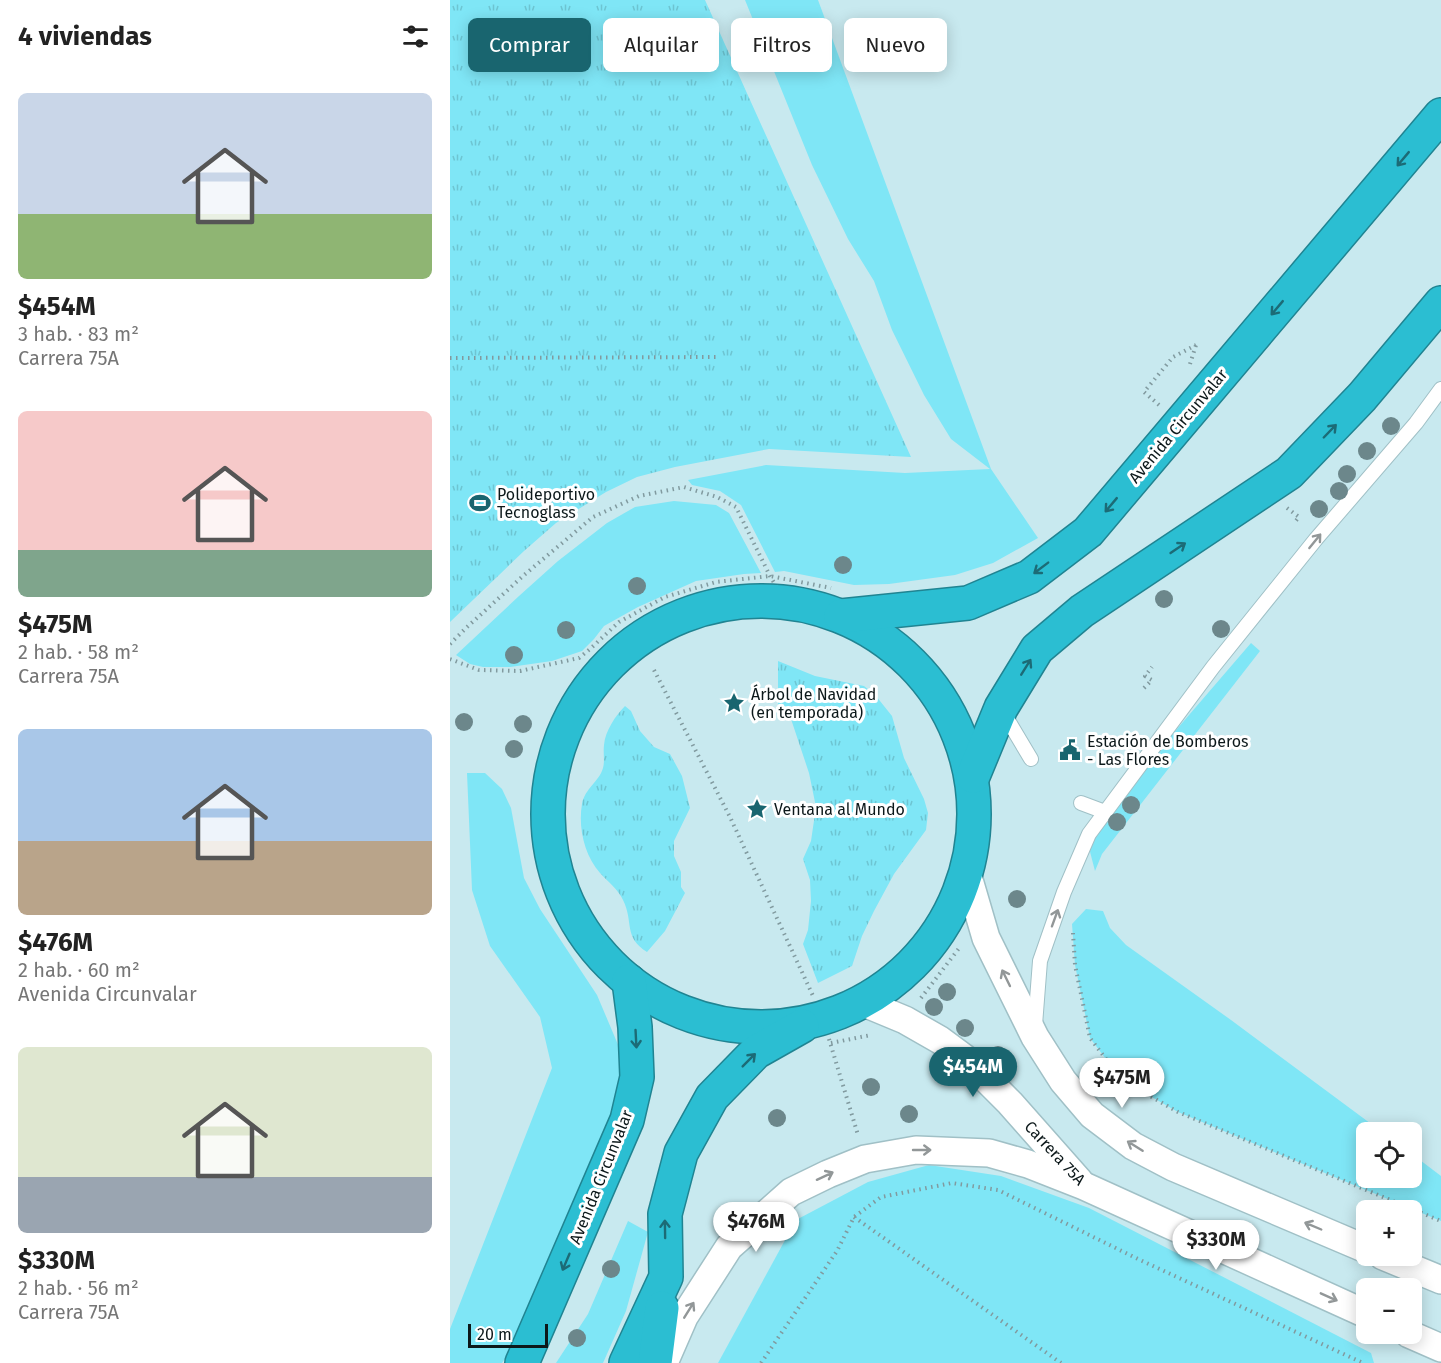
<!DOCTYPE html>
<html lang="es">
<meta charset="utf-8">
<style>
:root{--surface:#fff;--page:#f2f2f2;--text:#222;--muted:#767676;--accent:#19656f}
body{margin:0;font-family:"Fira Sans",sans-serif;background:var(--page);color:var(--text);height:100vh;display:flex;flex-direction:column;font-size:22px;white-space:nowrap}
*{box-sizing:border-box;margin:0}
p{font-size:20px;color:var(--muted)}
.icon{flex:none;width:33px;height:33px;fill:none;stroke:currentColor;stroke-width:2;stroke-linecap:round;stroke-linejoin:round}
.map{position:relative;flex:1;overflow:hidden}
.drawer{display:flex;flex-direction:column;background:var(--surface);width:450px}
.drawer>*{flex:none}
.banner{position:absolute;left:18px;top:18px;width:570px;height:54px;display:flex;gap:12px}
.fabs{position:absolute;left:906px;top:1122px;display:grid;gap:12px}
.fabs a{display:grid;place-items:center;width:66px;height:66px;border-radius:9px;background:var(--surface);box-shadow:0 3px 15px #0003;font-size:30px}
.scale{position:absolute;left:18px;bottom:15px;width:80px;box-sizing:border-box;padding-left:6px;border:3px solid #0c181a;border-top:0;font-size:16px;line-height:21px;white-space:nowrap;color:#0c181a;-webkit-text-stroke:4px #fff;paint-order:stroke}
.price{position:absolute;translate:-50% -51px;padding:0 14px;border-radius:21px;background:#fff;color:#222;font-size:20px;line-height:39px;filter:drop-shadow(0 2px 3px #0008)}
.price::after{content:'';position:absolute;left:50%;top:36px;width:18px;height:14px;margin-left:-9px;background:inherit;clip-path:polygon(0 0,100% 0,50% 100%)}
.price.current{background:var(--accent);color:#fff}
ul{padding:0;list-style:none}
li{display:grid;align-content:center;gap:12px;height:318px;padding:0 18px}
li span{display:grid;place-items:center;height:186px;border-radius:9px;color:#555}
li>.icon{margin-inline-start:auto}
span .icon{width:108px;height:108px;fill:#fffc;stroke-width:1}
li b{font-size:26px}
h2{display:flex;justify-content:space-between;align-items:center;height:72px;padding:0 18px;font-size:26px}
.tag{padding:0 21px;border-radius:9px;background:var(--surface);box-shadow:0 3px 15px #0003;font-size:21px;line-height:54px}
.tag.current{background:var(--accent);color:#fff}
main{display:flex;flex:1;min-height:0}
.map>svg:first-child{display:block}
.grass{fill:#7fe6f6}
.park{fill:url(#park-tufts)}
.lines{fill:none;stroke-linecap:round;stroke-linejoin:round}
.lane-casing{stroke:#a0c0c6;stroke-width:16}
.street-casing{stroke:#a0c0c6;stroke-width:30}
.highway-casing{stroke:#208492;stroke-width:36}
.path{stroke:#819a9f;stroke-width:4;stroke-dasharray:1.5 4.5;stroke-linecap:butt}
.lane{stroke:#fff;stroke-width:14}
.street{stroke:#fff;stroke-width:27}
.highway{stroke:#2bbed2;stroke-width:33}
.tree{fill:#6c878b}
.oneway{stroke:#1c6b76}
.oneway2{stroke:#929798}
.labels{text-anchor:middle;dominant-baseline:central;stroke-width:6;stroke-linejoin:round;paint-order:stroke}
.street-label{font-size:16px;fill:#0c181a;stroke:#fff}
.poi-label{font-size:16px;fill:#0c181a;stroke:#fff;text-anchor:start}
</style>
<main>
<section class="drawer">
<h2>4 viviendas<svg class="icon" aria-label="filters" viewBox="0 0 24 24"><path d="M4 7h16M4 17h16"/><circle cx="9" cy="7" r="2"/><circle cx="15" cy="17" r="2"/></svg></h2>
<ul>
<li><span style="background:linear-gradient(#c9d6e8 65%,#8fb573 0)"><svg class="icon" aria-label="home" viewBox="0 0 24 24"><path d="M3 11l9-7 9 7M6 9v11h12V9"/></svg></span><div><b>$454M</b><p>3 hab. · 83 m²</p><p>Carrera 75A</p></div></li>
<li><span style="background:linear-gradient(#f6c9c9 75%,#7fa58c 0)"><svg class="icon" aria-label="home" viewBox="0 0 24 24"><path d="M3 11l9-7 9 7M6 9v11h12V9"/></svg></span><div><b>$475M</b><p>2 hab. · 58 m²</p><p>Carrera 75A</p></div></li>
<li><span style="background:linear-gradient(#a9c7e8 60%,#b9a48a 0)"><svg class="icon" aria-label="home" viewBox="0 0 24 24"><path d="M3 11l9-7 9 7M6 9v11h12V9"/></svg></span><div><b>$476M</b><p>2 hab. · 60 m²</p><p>Avenida Circunvalar</p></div></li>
<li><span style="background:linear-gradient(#dfe7d0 70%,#9aa5b1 0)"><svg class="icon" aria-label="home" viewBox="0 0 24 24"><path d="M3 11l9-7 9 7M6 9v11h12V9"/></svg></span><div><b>$330M</b><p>2 hab. · 56 m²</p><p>Carrera 75A</p></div></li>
</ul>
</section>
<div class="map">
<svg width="991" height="1363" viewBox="0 0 991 1363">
<defs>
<pattern id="park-tufts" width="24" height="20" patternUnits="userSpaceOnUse" patternTransform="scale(1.5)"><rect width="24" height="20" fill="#7fe6f6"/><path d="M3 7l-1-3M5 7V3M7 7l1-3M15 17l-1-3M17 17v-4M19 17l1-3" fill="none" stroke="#6dc5d2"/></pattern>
</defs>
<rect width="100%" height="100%" fill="#c8e9ef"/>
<g class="grass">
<polygon points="295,0 368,0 541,469 588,538 543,563 505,575 439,584 404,585 334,571 325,572 291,505 270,491 242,485 238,480 316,465 455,473 540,469 501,439 474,395 442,330 424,281 398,239 362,165"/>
<polygon points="224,501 266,505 279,513 311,573 294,574 246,581 188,607 154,626 144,639 132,651 102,661 60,667 33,667 20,664 6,655 69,596 108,561 157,523 185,507"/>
<polygon points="801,643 810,651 652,854 645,871 638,844 727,729"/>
<polygon points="17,773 35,773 52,789 61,808 74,878 90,909 147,995 169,1047 175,1074 167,1114 71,1335 52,1363 0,1363 0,1329 102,1068 90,1017 40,946 22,890"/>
<polygon points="636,909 653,911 660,928 676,945 781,1020 932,1132 916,1132 916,1178 962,1178 962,1154 991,1176 991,1221 728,1112 693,1092 662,1067 640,1038 625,965 622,924"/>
<polygon points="479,1165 551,1176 639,1208 921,1353 924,1363 268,1363 346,1220 418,1182"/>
<polygon points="178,1221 198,1232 176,1311 153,1363 106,1363 138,1314"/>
</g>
<g class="park">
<polygon points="0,0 255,0 461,457 319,449 225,467 187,477 156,492 106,523 74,551 0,622"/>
<polygon points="328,661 365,676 414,686 426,696 442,716 454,758 474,799 478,813 476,830 444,874 424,911 412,936 402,966 368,983 353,944 358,930 361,901 360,880 353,859 361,841 366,807 359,773 341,719 328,706"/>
<path d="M175,706L181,711L190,731L204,747L220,754L232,776L240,808L224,841V856L231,872V887L235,893L215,931L197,952C173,937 184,922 173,900C168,889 158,882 150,873C134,855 128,827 132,804C135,788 149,782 153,768C155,761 153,753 154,745C155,731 166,715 175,706Z"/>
</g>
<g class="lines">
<defs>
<g id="lane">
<polyline points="553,712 581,759"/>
<polyline points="631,803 655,812"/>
<polyline points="585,1025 590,961 614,892 639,834 763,667 866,539 966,423 991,389"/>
</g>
<g id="street">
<polyline points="517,873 536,938 585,1037 613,1081 642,1115 683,1146 723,1167 916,1249"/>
<polyline points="414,1003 455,1020 490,1040 517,1060 560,1103 629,1181"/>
<polyline points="933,1256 991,1280"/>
<polyline points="959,1334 991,1348"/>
<polyline points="214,1363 234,1317 279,1247 341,1192 378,1174 415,1159 466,1150 539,1153 578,1164 634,1186 916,1314"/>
</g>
<g id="highway">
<circle cx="311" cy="814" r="213"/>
<polyline points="391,616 518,603 579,577 638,532 991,115"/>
<polyline points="523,776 551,708 587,649 632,611 839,473 912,397 991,303"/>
<polyline points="72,1363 177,1120 187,1077 185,1027 179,981"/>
<polyline points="176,1363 216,1277 215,1214 231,1153 262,1097 306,1052 352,1026"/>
<polyline points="205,1363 212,1308"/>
</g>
</defs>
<use href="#lane" class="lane-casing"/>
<use href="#street" class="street-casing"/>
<use href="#highway" class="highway-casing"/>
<g class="path">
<polyline points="0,358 269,357"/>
<polyline points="740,364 746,345"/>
<polyline points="709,405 694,392 723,357 746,345"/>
<polyline points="837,508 849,517 844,523"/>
<polyline points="0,644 16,628 73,576 143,517 189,496 234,487 267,497 286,507 320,576 337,604"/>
<polyline points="0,659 29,670 70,671 129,658 140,649 169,622 215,597 266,582 320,576 381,588"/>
<polyline points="204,670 280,817 364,998"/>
<polyline points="694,688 702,680 695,676 702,667"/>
<polyline points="623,933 625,965 640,1038 662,1067 693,1092 728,1112 991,1221"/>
<polyline points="471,998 510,947"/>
<polyline points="379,1039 408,1135"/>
<polyline points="381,1043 421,1035"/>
<polyline points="404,1217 611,1363"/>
<polyline points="311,1363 387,1251 404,1217 431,1197 502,1183 548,1190 688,1259 913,1363"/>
</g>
<use href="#lane" class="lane"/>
<use href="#street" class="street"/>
<use href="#highway" class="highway"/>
</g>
<g class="tree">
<circle cx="941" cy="426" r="9"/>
<circle cx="917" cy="451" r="9"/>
<circle cx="897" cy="474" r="9"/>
<circle cx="889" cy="491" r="9"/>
<circle cx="869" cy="509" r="9"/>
<circle cx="393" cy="565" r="9"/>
<circle cx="187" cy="586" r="9"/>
<circle cx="714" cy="599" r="9"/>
<circle cx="771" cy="629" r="9"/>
<circle cx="116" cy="630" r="9"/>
<circle cx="64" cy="655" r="9"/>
<circle cx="14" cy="722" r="9"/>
<circle cx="73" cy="724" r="9"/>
<circle cx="64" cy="749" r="9"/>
<circle cx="681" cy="805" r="9"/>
<circle cx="667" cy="822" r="9"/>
<circle cx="567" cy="899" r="9"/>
<circle cx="497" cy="992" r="9"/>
<circle cx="484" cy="1007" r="9"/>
<circle cx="515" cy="1028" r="9"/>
<circle cx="548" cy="1055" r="9"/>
<circle cx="421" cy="1087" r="9"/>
<circle cx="459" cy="1114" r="9"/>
<circle cx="327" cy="1118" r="9"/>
<circle cx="161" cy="1269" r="9"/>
<circle cx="127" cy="1338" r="9"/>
</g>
<defs><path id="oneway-shaft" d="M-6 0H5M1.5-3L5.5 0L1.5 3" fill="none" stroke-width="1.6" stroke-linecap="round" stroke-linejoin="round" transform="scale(1.5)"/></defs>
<g class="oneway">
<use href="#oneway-shaft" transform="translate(953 159) rotate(130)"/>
<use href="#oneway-shaft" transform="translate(827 308) rotate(130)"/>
<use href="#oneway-shaft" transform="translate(880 431) rotate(-46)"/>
<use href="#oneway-shaft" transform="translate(661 505) rotate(130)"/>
<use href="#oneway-shaft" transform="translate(728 548) rotate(-34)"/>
<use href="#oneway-shaft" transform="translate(591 568) rotate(143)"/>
<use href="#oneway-shaft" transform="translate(576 667) rotate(-58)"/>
<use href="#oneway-shaft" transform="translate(186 1039) rotate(87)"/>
<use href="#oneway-shaft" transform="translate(299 1060) rotate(-45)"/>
<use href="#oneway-shaft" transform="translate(215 1229) rotate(-91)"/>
<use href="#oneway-shaft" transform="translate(116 1262) rotate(113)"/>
</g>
<g class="oneway2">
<use href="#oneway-shaft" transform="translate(865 541) rotate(-51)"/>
<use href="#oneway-shaft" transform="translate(605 918) rotate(-70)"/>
<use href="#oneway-shaft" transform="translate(556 978) rotate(-116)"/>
<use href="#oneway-shaft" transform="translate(685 1146) rotate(-148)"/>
<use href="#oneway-shaft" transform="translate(472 1150)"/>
<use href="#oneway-shaft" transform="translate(375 1176) rotate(-25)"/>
<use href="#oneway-shaft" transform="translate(863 1226) rotate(-157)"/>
<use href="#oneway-shaft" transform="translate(879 1297) rotate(24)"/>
<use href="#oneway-shaft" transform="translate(239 1310) rotate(-58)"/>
</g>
<defs>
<symbol id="stadium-bare" viewBox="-9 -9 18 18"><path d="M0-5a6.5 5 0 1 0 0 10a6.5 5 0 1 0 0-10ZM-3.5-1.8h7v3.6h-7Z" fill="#19656f" stroke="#fff" stroke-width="2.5" paint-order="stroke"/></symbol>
<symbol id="sight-bare" viewBox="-9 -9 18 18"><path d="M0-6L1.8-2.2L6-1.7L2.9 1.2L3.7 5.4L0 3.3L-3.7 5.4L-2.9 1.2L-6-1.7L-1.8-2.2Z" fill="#19656f" stroke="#fff" stroke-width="2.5" paint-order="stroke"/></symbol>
<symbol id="civic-bare" viewBox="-9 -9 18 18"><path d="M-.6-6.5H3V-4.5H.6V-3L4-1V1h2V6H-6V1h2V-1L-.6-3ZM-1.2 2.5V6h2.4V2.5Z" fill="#19656f" stroke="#fff" stroke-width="2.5" paint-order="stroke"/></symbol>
</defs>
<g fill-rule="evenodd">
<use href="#stadium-bare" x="15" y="488" width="30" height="30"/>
<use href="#sight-bare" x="269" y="688" width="30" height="30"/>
<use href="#civic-bare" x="605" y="735" width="30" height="30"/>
<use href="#sight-bare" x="292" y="794" width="30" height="30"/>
</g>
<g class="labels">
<g class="street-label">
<text transform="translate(728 426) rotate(-50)">Avenida Circunvalar</text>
<text transform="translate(605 1153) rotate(47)">Carrera 75A</text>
<text transform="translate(151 1177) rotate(-68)">Avenida Circunvalar</text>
</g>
<g class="poi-label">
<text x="47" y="494">Polideportivo<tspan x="47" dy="18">Tecnoglass</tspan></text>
<text x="301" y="694">Árbol de Navidad<tspan x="301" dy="18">(en temporada)</tspan></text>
<text x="637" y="741">Estación de Bomberos<tspan x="637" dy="18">- Las Flores</tspan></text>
<text x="324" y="809">Ventana al Mundo</text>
</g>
</g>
</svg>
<div class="fabs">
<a><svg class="icon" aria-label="locate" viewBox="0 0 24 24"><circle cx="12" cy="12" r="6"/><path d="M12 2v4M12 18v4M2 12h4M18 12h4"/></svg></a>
<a>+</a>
<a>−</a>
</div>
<div class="scale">20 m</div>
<b class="price current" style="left:523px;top:1098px">$454M</b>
<b class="price" style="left:672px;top:1109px">$475M</b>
<b class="price" style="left:306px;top:1253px">$476M</b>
<b class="price" style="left:766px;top:1271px">$330M</b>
<div class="banner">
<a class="tag current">Comprar</a>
<a class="tag">Alquilar</a>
<a class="tag">Filtros</a>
<a class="tag">Nuevo</a>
</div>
</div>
</main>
